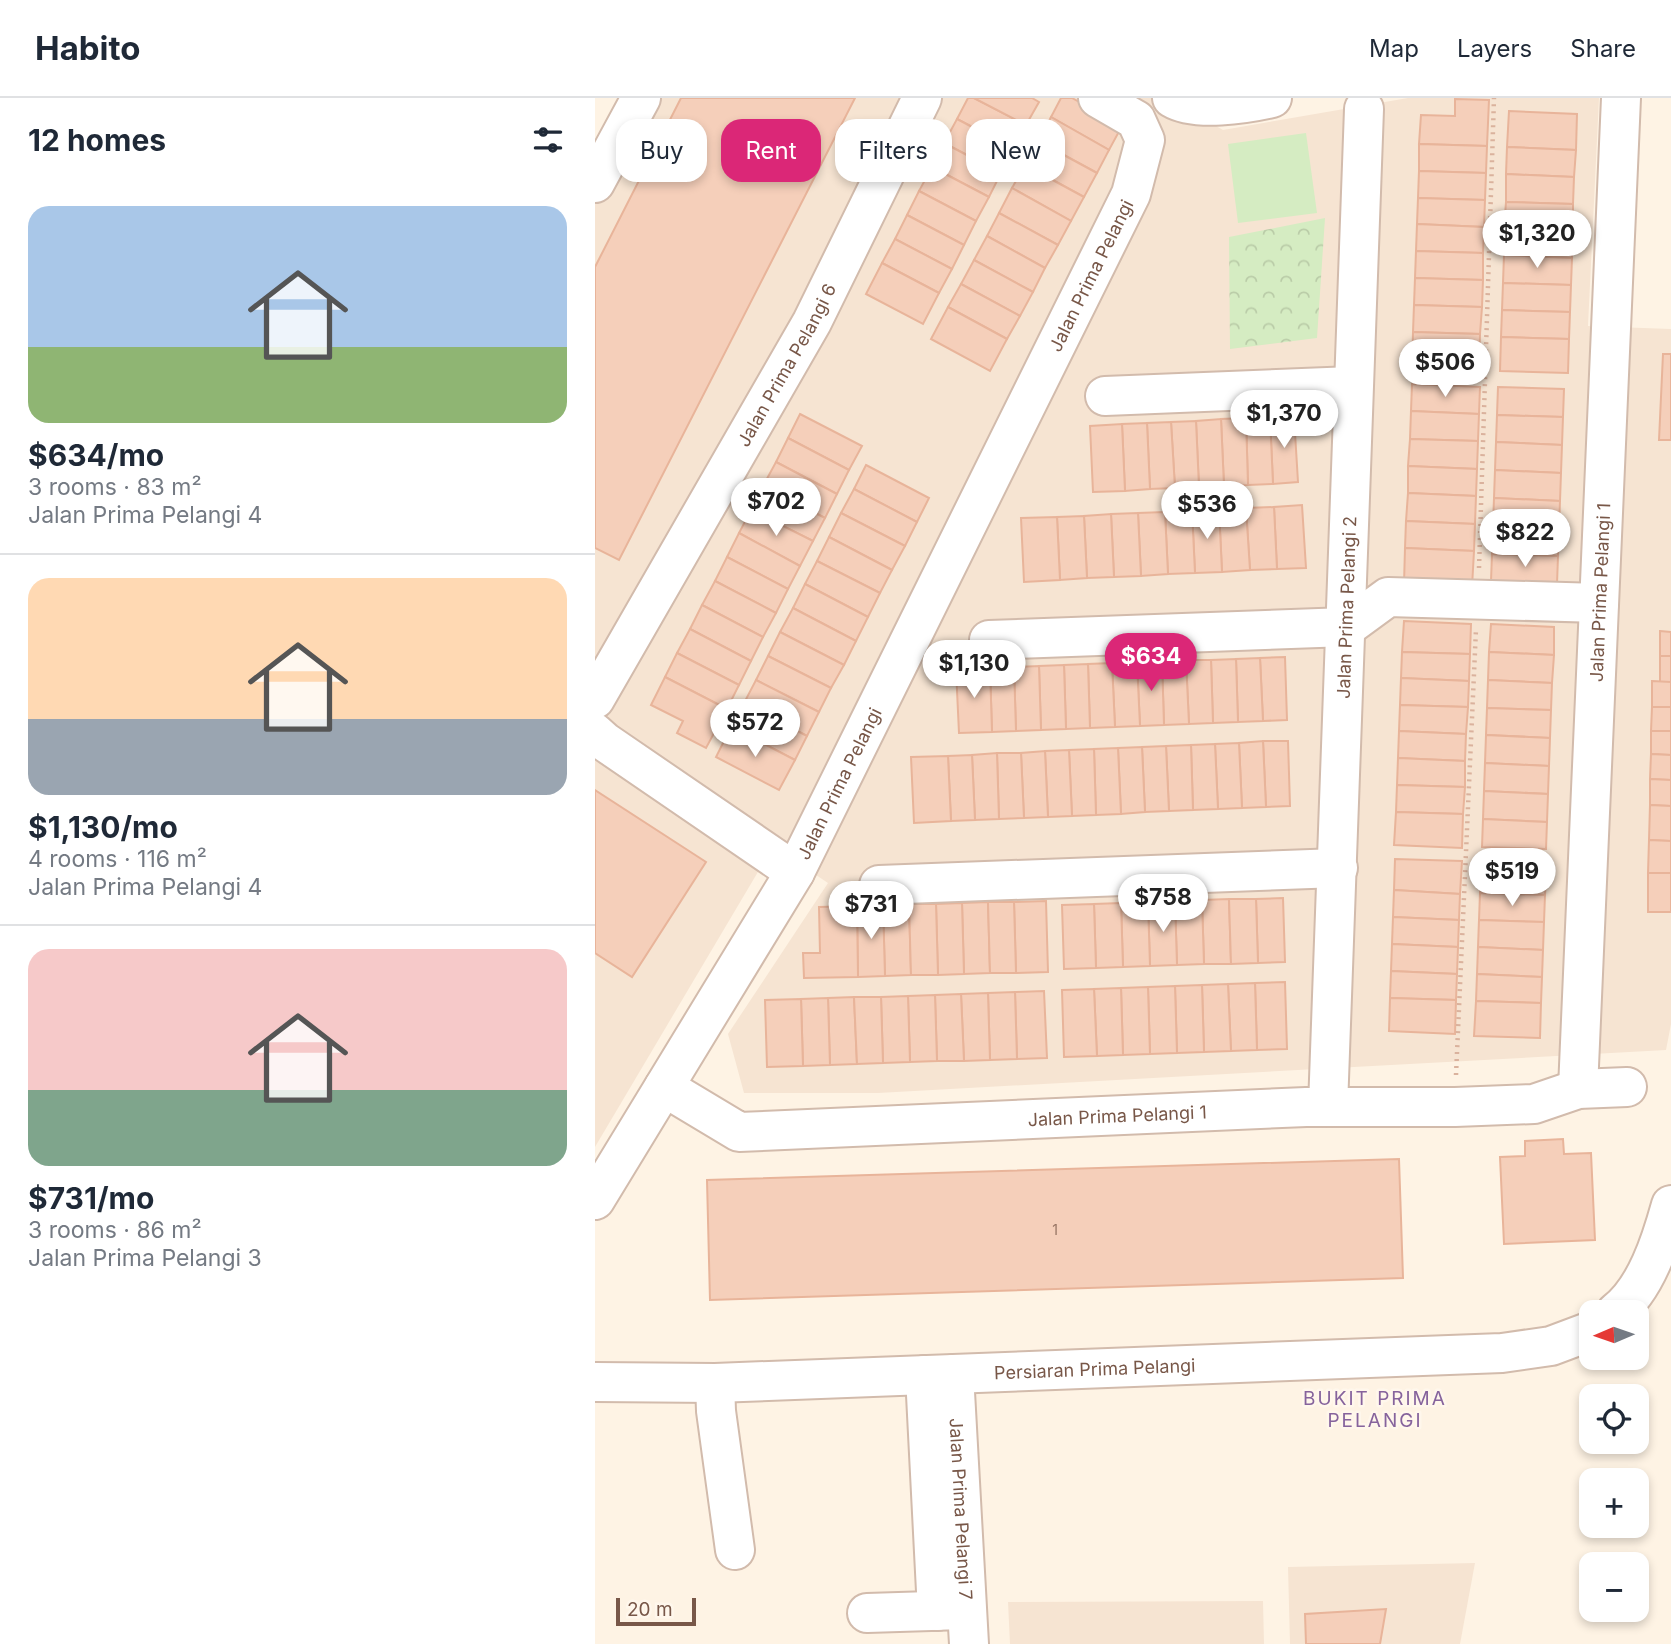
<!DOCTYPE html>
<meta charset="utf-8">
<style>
:root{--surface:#fff;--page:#f6f6f7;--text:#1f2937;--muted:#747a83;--line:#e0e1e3;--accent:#db2777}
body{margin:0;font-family:Inter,sans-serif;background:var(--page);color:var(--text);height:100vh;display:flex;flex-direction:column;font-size:26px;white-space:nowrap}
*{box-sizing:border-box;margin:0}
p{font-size:23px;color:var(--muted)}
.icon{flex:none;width:38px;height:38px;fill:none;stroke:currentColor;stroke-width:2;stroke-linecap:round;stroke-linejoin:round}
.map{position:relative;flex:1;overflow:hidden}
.details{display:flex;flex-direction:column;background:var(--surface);width:595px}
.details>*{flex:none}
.hud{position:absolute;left:21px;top:21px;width:665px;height:63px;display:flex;gap:14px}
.needle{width:46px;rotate:268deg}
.controls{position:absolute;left:984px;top:1202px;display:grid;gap:14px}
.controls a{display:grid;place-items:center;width:70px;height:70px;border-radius:14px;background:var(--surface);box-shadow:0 4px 10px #0003;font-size:35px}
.scale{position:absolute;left:21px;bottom:18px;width:80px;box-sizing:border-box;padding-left:7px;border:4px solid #785748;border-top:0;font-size:19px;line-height:24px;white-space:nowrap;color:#785748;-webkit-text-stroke:5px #fff7ec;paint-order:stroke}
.price{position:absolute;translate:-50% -60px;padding:0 16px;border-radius:24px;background:#fff;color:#222;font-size:23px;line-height:46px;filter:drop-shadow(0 2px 4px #0008)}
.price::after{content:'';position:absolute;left:50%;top:42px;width:21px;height:16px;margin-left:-10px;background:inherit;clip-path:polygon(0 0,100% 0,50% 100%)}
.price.current{background:var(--accent);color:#fff}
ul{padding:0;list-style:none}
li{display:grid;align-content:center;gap:14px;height:371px;padding:0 28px}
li+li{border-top:2px solid var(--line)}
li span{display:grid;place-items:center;height:217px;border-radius:21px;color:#555}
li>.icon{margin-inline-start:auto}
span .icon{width:126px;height:126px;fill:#fffc;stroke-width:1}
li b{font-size:30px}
h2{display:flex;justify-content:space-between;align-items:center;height:84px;padding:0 28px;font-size:30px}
.pill{padding:0 24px;border-radius:21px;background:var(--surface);box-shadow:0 4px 10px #0003;font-size:24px;line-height:63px}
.pill.current{background:var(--accent);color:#fff}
header{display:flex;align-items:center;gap:42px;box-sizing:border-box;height:98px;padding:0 35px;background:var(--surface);border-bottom:2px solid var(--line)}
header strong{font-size:33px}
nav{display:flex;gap:38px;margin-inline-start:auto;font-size:24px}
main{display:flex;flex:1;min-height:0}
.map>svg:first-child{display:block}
.residential{fill:#f6e4d2}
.grass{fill:#d5ecc2}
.park{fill:url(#park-crowns)}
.building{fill:#f5cfba;stroke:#e8b49a;stroke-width:2}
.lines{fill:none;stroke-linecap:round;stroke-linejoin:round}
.minor-casing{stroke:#d2bbac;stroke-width:42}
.path{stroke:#dab29d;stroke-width:4.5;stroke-dasharray:2 5;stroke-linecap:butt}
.minor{stroke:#fff;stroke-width:38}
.labels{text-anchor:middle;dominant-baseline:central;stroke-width:5;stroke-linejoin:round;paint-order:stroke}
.number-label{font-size:14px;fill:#977564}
.street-label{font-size:18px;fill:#785748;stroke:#fff7ec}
.neighbourhood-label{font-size:19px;letter-spacing:2px;fill:#86639c;stroke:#fff7ec}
</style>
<header>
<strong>Habito</strong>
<nav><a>Map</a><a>Layers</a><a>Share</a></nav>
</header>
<main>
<section class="details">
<h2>12 homes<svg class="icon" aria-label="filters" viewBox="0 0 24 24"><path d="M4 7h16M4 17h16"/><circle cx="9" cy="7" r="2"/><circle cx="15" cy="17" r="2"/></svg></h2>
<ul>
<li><span style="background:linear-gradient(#a9c7e8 65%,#8fb573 0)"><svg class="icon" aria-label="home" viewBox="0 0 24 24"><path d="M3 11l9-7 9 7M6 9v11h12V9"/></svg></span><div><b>$634/mo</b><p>3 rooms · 83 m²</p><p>Jalan Prima Pelangi 4</p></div></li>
<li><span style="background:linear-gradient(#ffd9b3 65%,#9aa5b1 0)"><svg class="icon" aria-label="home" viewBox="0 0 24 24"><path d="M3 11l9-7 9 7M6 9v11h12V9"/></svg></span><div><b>$1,130/mo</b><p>4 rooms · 116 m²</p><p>Jalan Prima Pelangi 4</p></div></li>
<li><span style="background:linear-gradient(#f6c9c9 65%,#7fa58c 0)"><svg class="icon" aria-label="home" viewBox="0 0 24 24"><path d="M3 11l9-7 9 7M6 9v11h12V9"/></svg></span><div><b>$731/mo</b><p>3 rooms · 86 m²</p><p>Jalan Prima Pelangi 3</p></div></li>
</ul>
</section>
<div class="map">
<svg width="1076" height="1546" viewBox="0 0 1076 1546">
<defs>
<pattern id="park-crowns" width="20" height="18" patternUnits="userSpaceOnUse" patternTransform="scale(1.75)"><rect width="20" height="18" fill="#d5ecc2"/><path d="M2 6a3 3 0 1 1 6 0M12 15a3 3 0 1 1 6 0" fill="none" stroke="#bacca8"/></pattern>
</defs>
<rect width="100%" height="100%" fill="#fef3e4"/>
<g class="residential">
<polygon points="48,0 572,0 628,32 813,0 1004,0 993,228 1076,231 1076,926 1071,952 283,995 149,995 133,936 233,785 0,629 0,87"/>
<polygon points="0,651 170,762 0,1049"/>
<polygon points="880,1465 865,1546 695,1546 693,1469"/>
<polygon points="668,1503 669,1546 415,1546 413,1504"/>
</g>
<polygon class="grass" points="711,35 722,115 643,125 633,46"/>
<polygon class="park" points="730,120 722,240 635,251 634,139"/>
<g class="building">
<polygon points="86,0 260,0 24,462 0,450 0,169"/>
<polygon points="373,0 379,0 431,27 419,51 362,21"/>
<polygon points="379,0 437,0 444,4 431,27"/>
<polygon points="466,0 477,0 527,28 514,52 456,19"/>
<polygon points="860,1 894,2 892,48 824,46 826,17 860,18"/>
<polygon points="914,13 982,16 981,52 912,49"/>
<polygon points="456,19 514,52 502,75 443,43"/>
<polygon points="362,21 419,51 406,75 349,45"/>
<polygon points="443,43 502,75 489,99 430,67"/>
<polygon points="349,45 406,75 394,99 337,69"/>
<polygon points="824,46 892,48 891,75 824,73"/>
<polygon points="912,49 981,52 979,79 911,76"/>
<polygon points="430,67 489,99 476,123 417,90"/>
<polygon points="337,69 394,99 381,123 324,93"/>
<polygon points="824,73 891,75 890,102 823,100"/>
<polygon points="911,76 979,79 978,106 911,104"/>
<polygon points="417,90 476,123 463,147 404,115"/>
<polygon points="324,93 381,123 369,147 312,117"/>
<polygon points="823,100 890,102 889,129 822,126"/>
<polygon points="911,104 978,106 978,133 909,131"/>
<polygon points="404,115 463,147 450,170 392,138"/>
<polygon points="312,117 369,147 357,171 300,141"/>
<polygon points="822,126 889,129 888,155 821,153"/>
<polygon points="909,131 978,133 977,160 909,157"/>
<polygon points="392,138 450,170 438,194 379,162"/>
<polygon points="300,141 357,171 344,195 287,165"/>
<polygon points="821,153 888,155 888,182 820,180"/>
<polygon points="909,157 977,160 976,187 908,185"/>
<polygon points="379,162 438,194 425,218 366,186"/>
<polygon points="287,165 344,195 328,226 271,196"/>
<polygon points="820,180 888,182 887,209 819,207"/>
<polygon points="908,185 976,187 975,214 907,212"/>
<polygon points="366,186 425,218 412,241 353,209"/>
<polygon points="819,207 887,209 885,236 818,234"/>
<polygon points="353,209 412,241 395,273 336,241"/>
<polygon points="907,212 975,214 974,241 906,239"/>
<polygon points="818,234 885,236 884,272 817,270"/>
<polygon points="906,239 974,241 973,275 905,273"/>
<polygon points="1068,256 1076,256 1076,342 1064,342"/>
<polygon points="817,286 885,289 884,316 816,313"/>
<polygon points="903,289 969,291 968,319 902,317"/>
<polygon points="816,313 884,316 883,343 815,341"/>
<polygon points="205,316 267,348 254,372 193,340"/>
<polygon points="902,317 968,319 967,347 901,344"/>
<polygon points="699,318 703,384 678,386 675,319"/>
<polygon points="675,319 678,386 653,387 651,320"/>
<polygon points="651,320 653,387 629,388 626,321"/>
<polygon points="626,321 629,388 604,389 601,323"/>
<polygon points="601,323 604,389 580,390 576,324"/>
<polygon points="576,324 580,390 555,391 552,325"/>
<polygon points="552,325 555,391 530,393 527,326"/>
<polygon points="527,326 530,393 498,394 495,328"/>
<polygon points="193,340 254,372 242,396 181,364"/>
<polygon points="815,341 883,343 882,371 813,368"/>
<polygon points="901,344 967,347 966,375 900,372"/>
<polygon points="181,364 242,396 230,420 168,388"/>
<polygon points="271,367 334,400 322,424 259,391"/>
<polygon points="813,368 882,371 881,398 813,395"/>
<polygon points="900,372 966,375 965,403 899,400"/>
<polygon points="168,388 230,420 218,443 156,412"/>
<polygon points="259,391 322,424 310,448 246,415"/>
<polygon points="813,395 881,398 880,426 811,423"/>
<polygon points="899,400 965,403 964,430 898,428"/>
<polygon points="707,407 711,470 682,471 679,409"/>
<polygon points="679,409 682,471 655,472 651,410"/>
<polygon points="651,410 655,472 627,474 624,411"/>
<polygon points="624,411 627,474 600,475 597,412"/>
<polygon points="156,412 218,443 205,468 144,435"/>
<polygon points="597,412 600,475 573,476 570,414"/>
<polygon points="570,414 573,476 546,478 543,415"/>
<polygon points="246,415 310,448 297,472 234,439"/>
<polygon points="543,415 546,478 519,479 516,416"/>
<polygon points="516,416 519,479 492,480 489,418"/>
<polygon points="489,418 492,480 465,482 462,419"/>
<polygon points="462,419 465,482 429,484 426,420"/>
<polygon points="811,423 880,426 879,453 810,450"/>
<polygon points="898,428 964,430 963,458 897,456"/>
<polygon points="144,435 205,468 193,491 132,459"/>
<polygon points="234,439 297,472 285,495 222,463"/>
<polygon points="810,450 879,453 877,489 809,486"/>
<polygon points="897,456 963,458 962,486 896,483"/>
<polygon points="132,459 193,491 181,515 120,483"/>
<polygon points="222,463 285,495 273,519 210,486"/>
<polygon points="120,483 181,515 168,539 107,507"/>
<polygon points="210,486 273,519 261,543 198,510"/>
<polygon points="107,507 168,539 156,563 95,531"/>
<polygon points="198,510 261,543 249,567 185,534"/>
<polygon points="809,523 876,526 875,556 807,554"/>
<polygon points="896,526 959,529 959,557 894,554"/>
<polygon points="95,531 156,563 144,587 82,555"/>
<polygon points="1065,533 1076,534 1076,558 1065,558"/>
<polygon points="185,534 249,567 236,590 173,558"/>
<polygon points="807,554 875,556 874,583 806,580"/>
<polygon points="894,554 959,557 957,585 893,582"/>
<polygon points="82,555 144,587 132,611 70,579"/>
<polygon points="173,558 236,590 224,614 161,582"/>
<rect x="1065" y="558" width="11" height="26"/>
<polygon points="690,559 692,622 668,623 665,560"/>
<polygon points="665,560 668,623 643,624 641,561"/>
<polygon points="641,561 643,624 618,625 616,562"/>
<polygon points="591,562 616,562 618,625 594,626"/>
<polygon points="591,562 594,626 569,627 567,563"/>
<polygon points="567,563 569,627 545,628 542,564"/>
<polygon points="542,564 545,628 520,629 517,565"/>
<polygon points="517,565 520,629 495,630 493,566"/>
<polygon points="493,566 495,630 471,631 469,567"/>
<polygon points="469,567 471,631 446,632 444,568"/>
<polygon points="444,568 446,632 421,633 419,569"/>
<polygon points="419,569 421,633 397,634 395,570"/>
<polygon points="395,570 397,634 364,635 361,571"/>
<polygon points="70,579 132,611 111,650 82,635 88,623 56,607"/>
<polygon points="806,580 874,583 873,609 805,607"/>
<polygon points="161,582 224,614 212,638 149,605"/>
<polygon points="893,582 957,585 956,612 892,610"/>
<polygon points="1057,583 1076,584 1076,609 1057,609"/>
<polygon points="149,605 212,638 200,662 136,629"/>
<polygon points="805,607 873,609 871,636 804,633"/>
<polygon points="1057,609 1076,609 1076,633 1056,633"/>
<polygon points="892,610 956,612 955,640 891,637"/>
<polygon points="136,629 200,662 184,692 121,659"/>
<polygon points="804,633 871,636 870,663 803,660"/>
<polygon points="1056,633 1076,633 1076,657 1056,656"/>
<polygon points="891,637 955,640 954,668 890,665"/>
<polygon points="668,643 693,643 695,708 671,709"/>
<polygon points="668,643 671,709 647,710 644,645"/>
<polygon points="644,645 647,710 623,711 620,646"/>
<polygon points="620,646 623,711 598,712 596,647"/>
<polygon points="596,647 598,712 574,713 571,648"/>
<polygon points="571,648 574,713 550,714 547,649"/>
<polygon points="547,649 550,714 526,716 523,650"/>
<polygon points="523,650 526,716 501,717 499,651"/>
<polygon points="499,651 501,717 477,718 474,652"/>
<polygon points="474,652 477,718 453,719 450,653"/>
<polygon points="450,653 453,719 429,720 426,655"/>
<polygon points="402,655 426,655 429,720 404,721"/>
<polygon points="402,655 404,721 380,722 377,657"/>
<polygon points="1056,656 1076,657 1076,682 1055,681"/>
<polygon points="377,657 380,722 356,723 353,658"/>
<polygon points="353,658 356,723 319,725 316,659"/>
<polygon points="803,660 870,663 870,689 802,687"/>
<polygon points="890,665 954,668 953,696 889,693"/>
<polygon points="1055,681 1076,682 1076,708 1055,707"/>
<polygon points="802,687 870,689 868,716 801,714"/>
<polygon points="0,692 111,764 37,879 0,855"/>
<polygon points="889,693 953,696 952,724 888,721"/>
<polygon points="1055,707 1076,708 1076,743 1054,742"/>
<polygon points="801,714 868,716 867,750 799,747"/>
<polygon points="888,721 952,724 951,751 887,749"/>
<polygon points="1054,742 1076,743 1076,775 1053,775"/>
<polygon points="800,761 867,763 865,796 799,792"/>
<polygon points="886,764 952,767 950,797 885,795"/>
<rect x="1053" y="775" width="23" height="39"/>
<polygon points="799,792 865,796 864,822 798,819"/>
<polygon points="885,795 950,797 949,824 884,822"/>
<polygon points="688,800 690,864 663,865 661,801"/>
<polygon points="634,801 636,866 609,866 607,802"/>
<polygon points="634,801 661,801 663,865 636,866"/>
<polygon points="607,802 609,866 582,867 580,803"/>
<polygon points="451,803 453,874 421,875 419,804"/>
<polygon points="580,803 582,867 555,868 553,804"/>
<polygon points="393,804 395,875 369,876 367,805"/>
<polygon points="393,804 419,804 421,875 395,875"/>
<polygon points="553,804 555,868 528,869 526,805"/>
<polygon points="367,805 369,876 343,877 341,806"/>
<polygon points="526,805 528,869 501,870 499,806"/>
<polygon points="314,806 316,877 290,878 288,807"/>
<polygon points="314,806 341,806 343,877 316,877"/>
<polygon points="499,806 501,870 469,871 467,807"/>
<polygon points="288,807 290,878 263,879 262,808"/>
<polygon points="262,808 263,879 209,880 208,855 225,855 224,809"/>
<polygon points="798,819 864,822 863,849 797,846"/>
<polygon points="884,822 949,824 948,852 883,849"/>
<polygon points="797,846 863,849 862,876 796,873"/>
<polygon points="883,849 948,852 947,879 882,876"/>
<polygon points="796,873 862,876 861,902 795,900"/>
<polygon points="882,876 947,879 946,905 881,903"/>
<polygon points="690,884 692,951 662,952 660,885"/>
<polygon points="660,885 662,952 636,953 633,886"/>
<polygon points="633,886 636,953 609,954 607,887"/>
<polygon points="607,887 609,954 582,955 580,888"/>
<polygon points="580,888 582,955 555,956 553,889"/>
<polygon points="553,889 555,956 528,957 526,890"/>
<polygon points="526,890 528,957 502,958 499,891"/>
<polygon points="499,891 502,958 469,959 467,892"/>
<polygon points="449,893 452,960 422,961 420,894"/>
<polygon points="420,894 422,961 395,962 393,895"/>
<polygon points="393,895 395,962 369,963 366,896"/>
<polygon points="366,896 369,963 342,963 340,897"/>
<polygon points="340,897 342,963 315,964 313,898"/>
<polygon points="313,898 315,964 288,965 286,899"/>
<polygon points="259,899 262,966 235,967 233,900"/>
<polygon points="259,899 286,899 288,965 262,966"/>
<polygon points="233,900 235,967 208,968 206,901"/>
<polygon points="795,900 861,902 860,936 794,933"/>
<polygon points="206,901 208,968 172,969 170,902"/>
<polygon points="881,903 946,905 945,940 879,938"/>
<polygon points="968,1041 969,1056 996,1055 1000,1142 909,1146 905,1059 930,1058 930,1043"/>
<polygon points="804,1061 808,1180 115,1202 112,1082"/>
<polygon points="791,1511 785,1546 711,1546 710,1516"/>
</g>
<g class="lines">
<defs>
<g id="minor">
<path d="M577,0C600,14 651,6 677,0"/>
<polyline points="0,85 46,0"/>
<polyline points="510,298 758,288"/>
<polyline points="394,542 752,529 793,499 1004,505"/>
<path id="s1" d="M0,601L217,224L327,0"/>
<polyline points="0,635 10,644 200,774"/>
<polyline points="284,787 743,770"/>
<path id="s2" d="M69,989L144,1034L711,1009H860L939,1006L983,991L1032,989"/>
<path id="s3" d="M983,991L1026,0"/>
<path id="s4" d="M733,1009L769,11"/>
<path id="s5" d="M0,1102L200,774L536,96L550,42L541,22L503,0"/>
<path d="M1021,1214C1051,1191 1066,1143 1076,1107"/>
<path id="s6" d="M359,1276L374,1546"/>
<polyline points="330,1277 342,1513"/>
<path id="s7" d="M0,1284L120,1285L907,1255L956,1248L996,1233"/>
<polyline points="120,1285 121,1313 140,1452"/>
<polyline points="272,1515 368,1512"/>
</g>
</defs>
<use href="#minor" class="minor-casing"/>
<g class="path">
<polyline points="884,470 899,0"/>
<polyline points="861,977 881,531"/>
</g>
<use href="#minor" class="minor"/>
</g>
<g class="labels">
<g class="number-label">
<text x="460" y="1131">1</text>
</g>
<g class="street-label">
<text stroke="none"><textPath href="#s5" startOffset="1050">Jalan Prima Pelangi</textPath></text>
<text stroke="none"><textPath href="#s1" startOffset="385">Jalan Prima Pelangi 6</textPath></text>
<text stroke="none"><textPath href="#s3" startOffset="497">Jalan Prima Pelangi 1</textPath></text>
<text stroke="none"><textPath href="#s4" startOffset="500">Jalan Prima Pelangi 2</textPath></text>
<text stroke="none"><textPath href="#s5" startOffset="483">Jalan Prima Pelangi</textPath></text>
<text stroke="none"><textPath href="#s2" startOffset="466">Jalan Prima Pelangi 1</textPath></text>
<text stroke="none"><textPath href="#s7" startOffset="500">Persiaran Prima Pelangi</textPath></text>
<text stroke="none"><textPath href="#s6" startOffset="135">Jalan Prima Pelangi 7</textPath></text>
</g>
<g class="neighbourhood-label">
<text x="780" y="1300">BUKIT PRIMA<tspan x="780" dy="22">PELANGI</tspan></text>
</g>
</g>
</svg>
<div class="controls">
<a><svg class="needle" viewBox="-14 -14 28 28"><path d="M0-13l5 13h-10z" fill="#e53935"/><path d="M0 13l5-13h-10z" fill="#747a83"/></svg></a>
<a><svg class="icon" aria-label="locate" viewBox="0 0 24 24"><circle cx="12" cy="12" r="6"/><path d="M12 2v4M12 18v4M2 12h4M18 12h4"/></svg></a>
<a>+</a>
<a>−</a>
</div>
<div class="scale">20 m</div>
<b class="price" style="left:942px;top:172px">$1,320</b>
<b class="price" style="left:850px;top:301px">$506</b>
<b class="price" style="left:689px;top:352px">$1,370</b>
<b class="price" style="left:181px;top:440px">$702</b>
<b class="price" style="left:612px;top:443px">$536</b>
<b class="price" style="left:930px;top:471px">$822</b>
<b class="price current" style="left:556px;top:595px">$634</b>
<b class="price" style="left:379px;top:602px">$1,130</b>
<b class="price" style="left:160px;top:661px">$572</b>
<b class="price" style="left:917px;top:810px">$519</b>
<b class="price" style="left:568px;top:836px">$758</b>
<b class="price" style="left:276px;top:843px">$731</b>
<div class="hud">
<a class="pill">Buy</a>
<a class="pill current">Rent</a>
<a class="pill">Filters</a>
<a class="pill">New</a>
</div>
</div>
</main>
